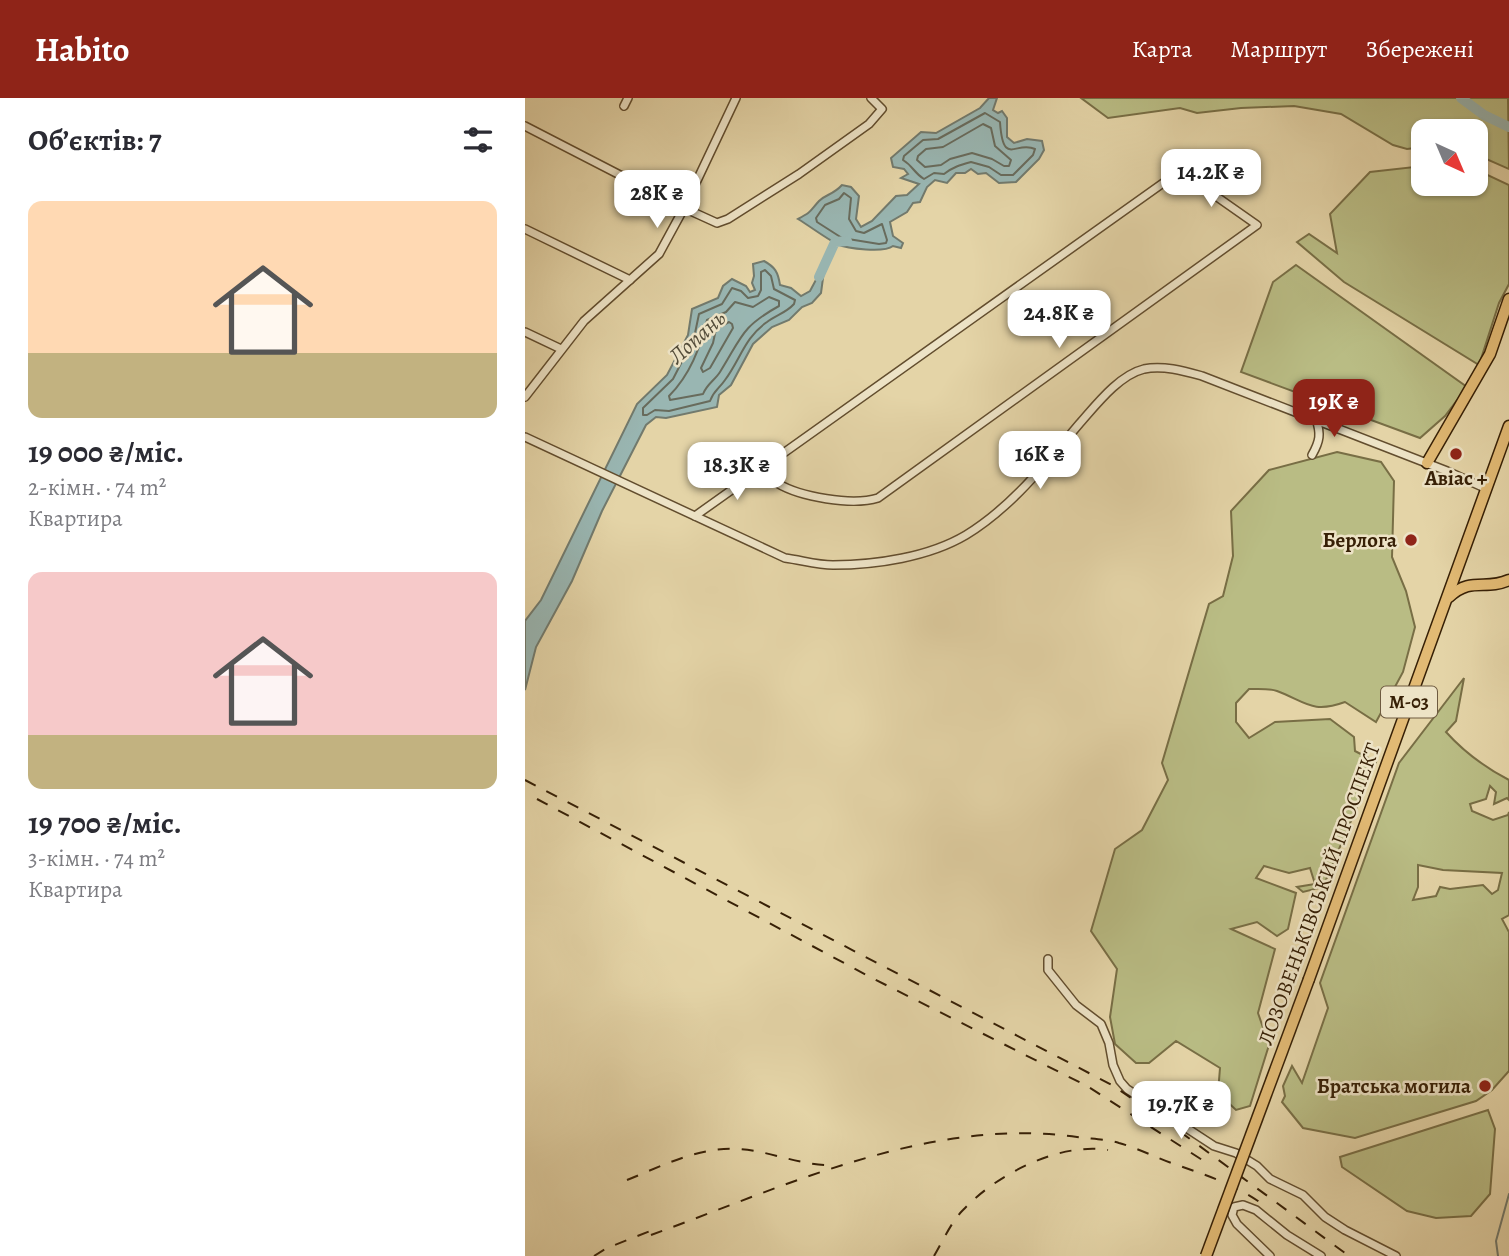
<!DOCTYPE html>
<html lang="uk">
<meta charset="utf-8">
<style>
:root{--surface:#fff;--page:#f7f7f7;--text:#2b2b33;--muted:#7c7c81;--accent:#8f2418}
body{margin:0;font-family:Alegreya,serif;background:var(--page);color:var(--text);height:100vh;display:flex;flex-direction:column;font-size:26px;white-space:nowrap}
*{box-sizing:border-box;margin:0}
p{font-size:23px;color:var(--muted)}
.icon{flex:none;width:38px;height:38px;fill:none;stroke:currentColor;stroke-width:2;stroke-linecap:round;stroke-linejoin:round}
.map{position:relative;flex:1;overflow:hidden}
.side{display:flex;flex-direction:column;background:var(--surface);width:525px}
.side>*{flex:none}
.needle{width:46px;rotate:136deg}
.controls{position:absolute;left:886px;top:21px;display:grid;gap:14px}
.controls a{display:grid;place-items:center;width:77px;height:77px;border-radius:14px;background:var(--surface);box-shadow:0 2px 5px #0004;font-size:35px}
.price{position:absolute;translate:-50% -60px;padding:0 16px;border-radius:14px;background:#fff;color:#222;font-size:23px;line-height:46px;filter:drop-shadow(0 2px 4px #0008)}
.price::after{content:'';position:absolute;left:50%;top:42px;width:21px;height:16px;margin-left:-10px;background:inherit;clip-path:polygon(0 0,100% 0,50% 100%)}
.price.on{background:var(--accent);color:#fff}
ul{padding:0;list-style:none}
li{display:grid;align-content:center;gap:14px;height:371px;padding:0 28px}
li span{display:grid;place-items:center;height:217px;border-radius:14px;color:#555}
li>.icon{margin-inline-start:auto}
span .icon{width:126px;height:126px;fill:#fffc;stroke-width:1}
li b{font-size:30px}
h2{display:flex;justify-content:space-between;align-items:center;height:84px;padding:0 28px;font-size:30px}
header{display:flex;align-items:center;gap:42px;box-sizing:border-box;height:98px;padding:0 35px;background:var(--accent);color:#fff}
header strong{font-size:33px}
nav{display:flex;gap:38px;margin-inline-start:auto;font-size:24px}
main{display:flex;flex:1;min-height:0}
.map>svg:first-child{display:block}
.green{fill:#b9bc84;stroke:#786e45;stroke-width:2;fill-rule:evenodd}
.water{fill:#99b6b2;stroke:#727a6d;stroke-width:2}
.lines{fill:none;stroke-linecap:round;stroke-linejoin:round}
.shore{stroke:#686b5c;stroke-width:2}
.stream{stroke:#727a6d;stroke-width:2}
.river{stroke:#99b6b2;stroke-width:10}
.minor-casing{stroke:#624d2e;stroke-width:10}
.highway-casing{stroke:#372006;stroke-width:13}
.minor{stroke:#ede3c6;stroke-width:7}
.highway{stroke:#e2ba74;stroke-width:10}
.rail{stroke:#372006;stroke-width:2;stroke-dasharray:12 12;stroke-linecap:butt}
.highway-bridge-casing{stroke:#372006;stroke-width:13;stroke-linecap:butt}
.highway-bridge{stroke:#e2ba74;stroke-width:10}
.poi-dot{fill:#8f2418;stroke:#ede3c6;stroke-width:2.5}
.labels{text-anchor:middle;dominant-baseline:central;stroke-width:5;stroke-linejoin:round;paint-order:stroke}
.shield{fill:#ede3c6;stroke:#6e5a40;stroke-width:2}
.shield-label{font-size:19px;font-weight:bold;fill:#372006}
.poi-label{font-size:21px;font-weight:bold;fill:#372006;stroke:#ede3c6;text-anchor:end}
.street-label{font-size:21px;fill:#372006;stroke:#ede3c6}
.water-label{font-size:23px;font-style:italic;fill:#544d3a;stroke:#ede3c6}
</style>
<header>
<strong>Habito</strong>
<nav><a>Карта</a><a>Маршрут</a><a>Збережені</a></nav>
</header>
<main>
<section class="side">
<h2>Об’єктів: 7<svg class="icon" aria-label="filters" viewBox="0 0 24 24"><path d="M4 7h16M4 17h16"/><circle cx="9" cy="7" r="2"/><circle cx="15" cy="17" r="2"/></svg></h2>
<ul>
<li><span style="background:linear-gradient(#ffd9b3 70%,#c2b280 0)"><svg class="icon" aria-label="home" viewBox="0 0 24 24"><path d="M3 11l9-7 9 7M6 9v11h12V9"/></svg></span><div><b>19 000 ₴/міс.</b><p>2-кімн. · 74 m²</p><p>Квартира</p></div></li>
<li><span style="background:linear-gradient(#f6c9c9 75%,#c2b280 0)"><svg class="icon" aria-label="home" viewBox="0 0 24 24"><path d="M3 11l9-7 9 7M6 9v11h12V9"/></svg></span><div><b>19 700 ₴/міс.</b><p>3-кімн. · 74 m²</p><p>Квартира</p></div></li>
</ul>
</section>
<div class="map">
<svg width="984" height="1158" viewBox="0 0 984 1158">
<rect width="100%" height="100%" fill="#e4d4a7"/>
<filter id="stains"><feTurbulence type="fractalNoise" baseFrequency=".00286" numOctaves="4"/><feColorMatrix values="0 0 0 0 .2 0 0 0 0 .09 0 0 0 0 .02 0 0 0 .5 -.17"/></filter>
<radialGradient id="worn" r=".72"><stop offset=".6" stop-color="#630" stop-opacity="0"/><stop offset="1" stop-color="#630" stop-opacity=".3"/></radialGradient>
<g class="green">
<polygon points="556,0 983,0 984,71 950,56 950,33 898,33 898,49 882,51 868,47 816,16 769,8 716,10 672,15 655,10 583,20"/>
<polygon points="898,68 898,86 950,86 950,71 984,87 984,186 974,205 954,267 819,184 772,144 784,136 812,155 805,116 845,74"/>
<polygon points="771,167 942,289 920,318 895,340 716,274 748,184"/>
<path d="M812,354L856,364L869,383L867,459L881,493L890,529L878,574L851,624L820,604C787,616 781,604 752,593C743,590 733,591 724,591L711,605V624L724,640L750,624L805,621L829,639L830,653L851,664L798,789L778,794L772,789L790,786L785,770L764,775L739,768L731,780L771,795L763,831L752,838L732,824L706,831L750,851L733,915L744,947L725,1008L711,1012L693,995L695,970L651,943L624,965H611L590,946L585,919L592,871L566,833L590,751L617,732L643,682L637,665L684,506L698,498L708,458L706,413L744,372Z"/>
<path d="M939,580L931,623L921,634C940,655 959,669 984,682V702L982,700L969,706L971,694L965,688L961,701L945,706L947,713L968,722L983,717L984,714V817L977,821L984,834V973L967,992L951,1003L830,1040L778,1030L757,1004L760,998L758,988L767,968L777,985L803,910L795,885L874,665ZM893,767L918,772L977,775L973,792L967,796L958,787L925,791L915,789L911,798L888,802L893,789Z"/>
<polygon points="963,1012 970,1031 965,1096 946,1118 911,1120 882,1113 817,1069 815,1059"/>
</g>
<g class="water">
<path d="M464,0H472L468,12L473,15L477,13L482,20V39L489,45L502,41L517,43L519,52L514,61L491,84L474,85L461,75L453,76L446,71L440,75H431L422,85L410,82L402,89L395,104L388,105L382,114L365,124L368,138L378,145L376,150L368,148C359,155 323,151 312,146C299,139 286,129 273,121C288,113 284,114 294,103C301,96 308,97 317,87L326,89L334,98L331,121L336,129L347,123L371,98L382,97L394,86L376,80L383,76L379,71L368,69L366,60L396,34L411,35L455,10Z"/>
<path d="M239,163C250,169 253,174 255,187L266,190L276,198L285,193L300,165L296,195L287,205L277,209L264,222L247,229L228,246L206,287L194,297L192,309L141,320L131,319L121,327L77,413L47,483L11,549L0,592V523L16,502L112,306L142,277L163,237L167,211L193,200L198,188L207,181L221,188L225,194L230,192L227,185L229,178L228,166Z"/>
</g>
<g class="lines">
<g class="shore">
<path d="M460,15L475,24C478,70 491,42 510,51L508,57L488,77H476L464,69L446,64C435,67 428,69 419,76L409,75L399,81C389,75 388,68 378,62L379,58L398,42L413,41Z"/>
<polygon points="458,26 466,30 470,48 486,62 484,68 479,68 467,61 447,55 425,61 416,67 400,69 392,62 393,58 401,51 418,49"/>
<polygon points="319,95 326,100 324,121 331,133 339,135 357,126 362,142 361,145 354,146 317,140 292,124 291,120 300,107 314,101"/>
<path d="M240,172L246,178L249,191L270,202L269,206C261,215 251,217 242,224C220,239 215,262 200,282C194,291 189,292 185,303L144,313L130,312L122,317H118V310L148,281L169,240L174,216L197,206L207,190L216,193L223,200L233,198L236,192V174Z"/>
<path d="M244,199L254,203V208C216,229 217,239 195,274C190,282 182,286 178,296L145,302L144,298C165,277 175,250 182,222L201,214L210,204L228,209Z"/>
<polygon points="204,224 207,226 208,230 185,270 178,274 176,270 188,245 191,231"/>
</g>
<polyline class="stream" points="973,1158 971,1143 984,1096"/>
<g class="river">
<polyline points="936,0 959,17 984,29"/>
<polyline points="294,179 310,144 322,143"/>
</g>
<defs>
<g id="minor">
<polyline points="99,8 103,0"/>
<polyline points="0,28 159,110 192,125 203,121 274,76 344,26 357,11 346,0"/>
<polyline points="0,131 105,182"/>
<polyline points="0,234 36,251"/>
<polyline points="0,299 59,223 134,156 159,110 211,0"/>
<path d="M0,339L260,460C276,462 292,467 308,467C351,467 404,459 441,437C487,409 521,365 555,325C571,307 594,277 619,271C638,267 659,273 677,278L922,373L962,391"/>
<path d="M787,357C795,343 796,336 791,321"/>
<path d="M170,418L655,73L732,127L353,400C327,408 275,399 252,385C246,381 242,374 238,368"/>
<polyline points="523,861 523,872 551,907 576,926 584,945 588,967 595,983 602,991 689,1048 711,1055 732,1068 745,1081 778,1097 800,1119 820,1132 871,1158"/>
<polyline points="745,1158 712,1126 707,1117 709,1109 718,1107 731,1112 762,1137 796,1158"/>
</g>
<g id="highway">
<polyline points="902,365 965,256 984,201"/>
<path d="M924,499C947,478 960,493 984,482"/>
<polyline points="784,881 984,328"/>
</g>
</defs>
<use href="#minor" class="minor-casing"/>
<use href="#highway" class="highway-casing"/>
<use href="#minor" class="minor"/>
<use href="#highway" class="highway"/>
<g class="rail">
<polyline points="0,682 587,987 650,1030 824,1158"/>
<polyline points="12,701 349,881 562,988 682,1065"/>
<path d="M102,1082C137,1068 173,1049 211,1051C244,1052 274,1068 308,1067"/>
<path d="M126,1137C261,1088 406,1018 552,1039C565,1041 581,1041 594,1045C612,1050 630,1059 649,1066C681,1077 712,1087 740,1108"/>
<polyline points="69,1158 82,1150 133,1130"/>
<path d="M409,1158C418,1143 426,1124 438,1112C471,1077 533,1044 583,1052"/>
</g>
<defs>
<polyline id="highway-bridge" points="681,1158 784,881"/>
</defs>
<use href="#highway-bridge" class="highway-bridge-casing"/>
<use href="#highway-bridge" class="highway-bridge"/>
</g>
<g class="poi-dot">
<circle cx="931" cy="356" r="7"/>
<circle cx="886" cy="442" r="7"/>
<circle cx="960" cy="988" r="7"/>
</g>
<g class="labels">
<rect class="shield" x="856" y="588.5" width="56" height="31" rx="5"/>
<g class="shield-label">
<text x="884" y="604">М-03</text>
</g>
<g class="poi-label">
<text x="931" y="380" text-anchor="middle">Авiас +</text>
<text x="872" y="442">Берлога</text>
<text x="946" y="988">Братська могила</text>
</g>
<g class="street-label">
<text transform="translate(794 796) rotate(-70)">ЛОЗОВЕНЬКІВСЬКИЙ ПРОСПЕКТ</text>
</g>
<g class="water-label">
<text transform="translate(172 239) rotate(-42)">Лопань</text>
</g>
</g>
<rect width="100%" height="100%" filter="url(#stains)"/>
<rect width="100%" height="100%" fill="url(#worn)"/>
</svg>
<div class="controls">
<a><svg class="needle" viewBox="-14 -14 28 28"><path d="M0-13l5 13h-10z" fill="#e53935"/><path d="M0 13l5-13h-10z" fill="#7c7c81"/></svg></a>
</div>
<b class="price" style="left:686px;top:111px">14.2K ₴</b>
<b class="price" style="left:132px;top:132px">28K ₴</b>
<b class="price" style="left:534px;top:252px">24.8K ₴</b>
<b class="price on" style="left:809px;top:341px">19K ₴</b>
<b class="price" style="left:515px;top:393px">16K ₴</b>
<b class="price" style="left:212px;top:404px">18.3K ₴</b>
<b class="price" style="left:656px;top:1043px">19.7K ₴</b>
</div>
</main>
